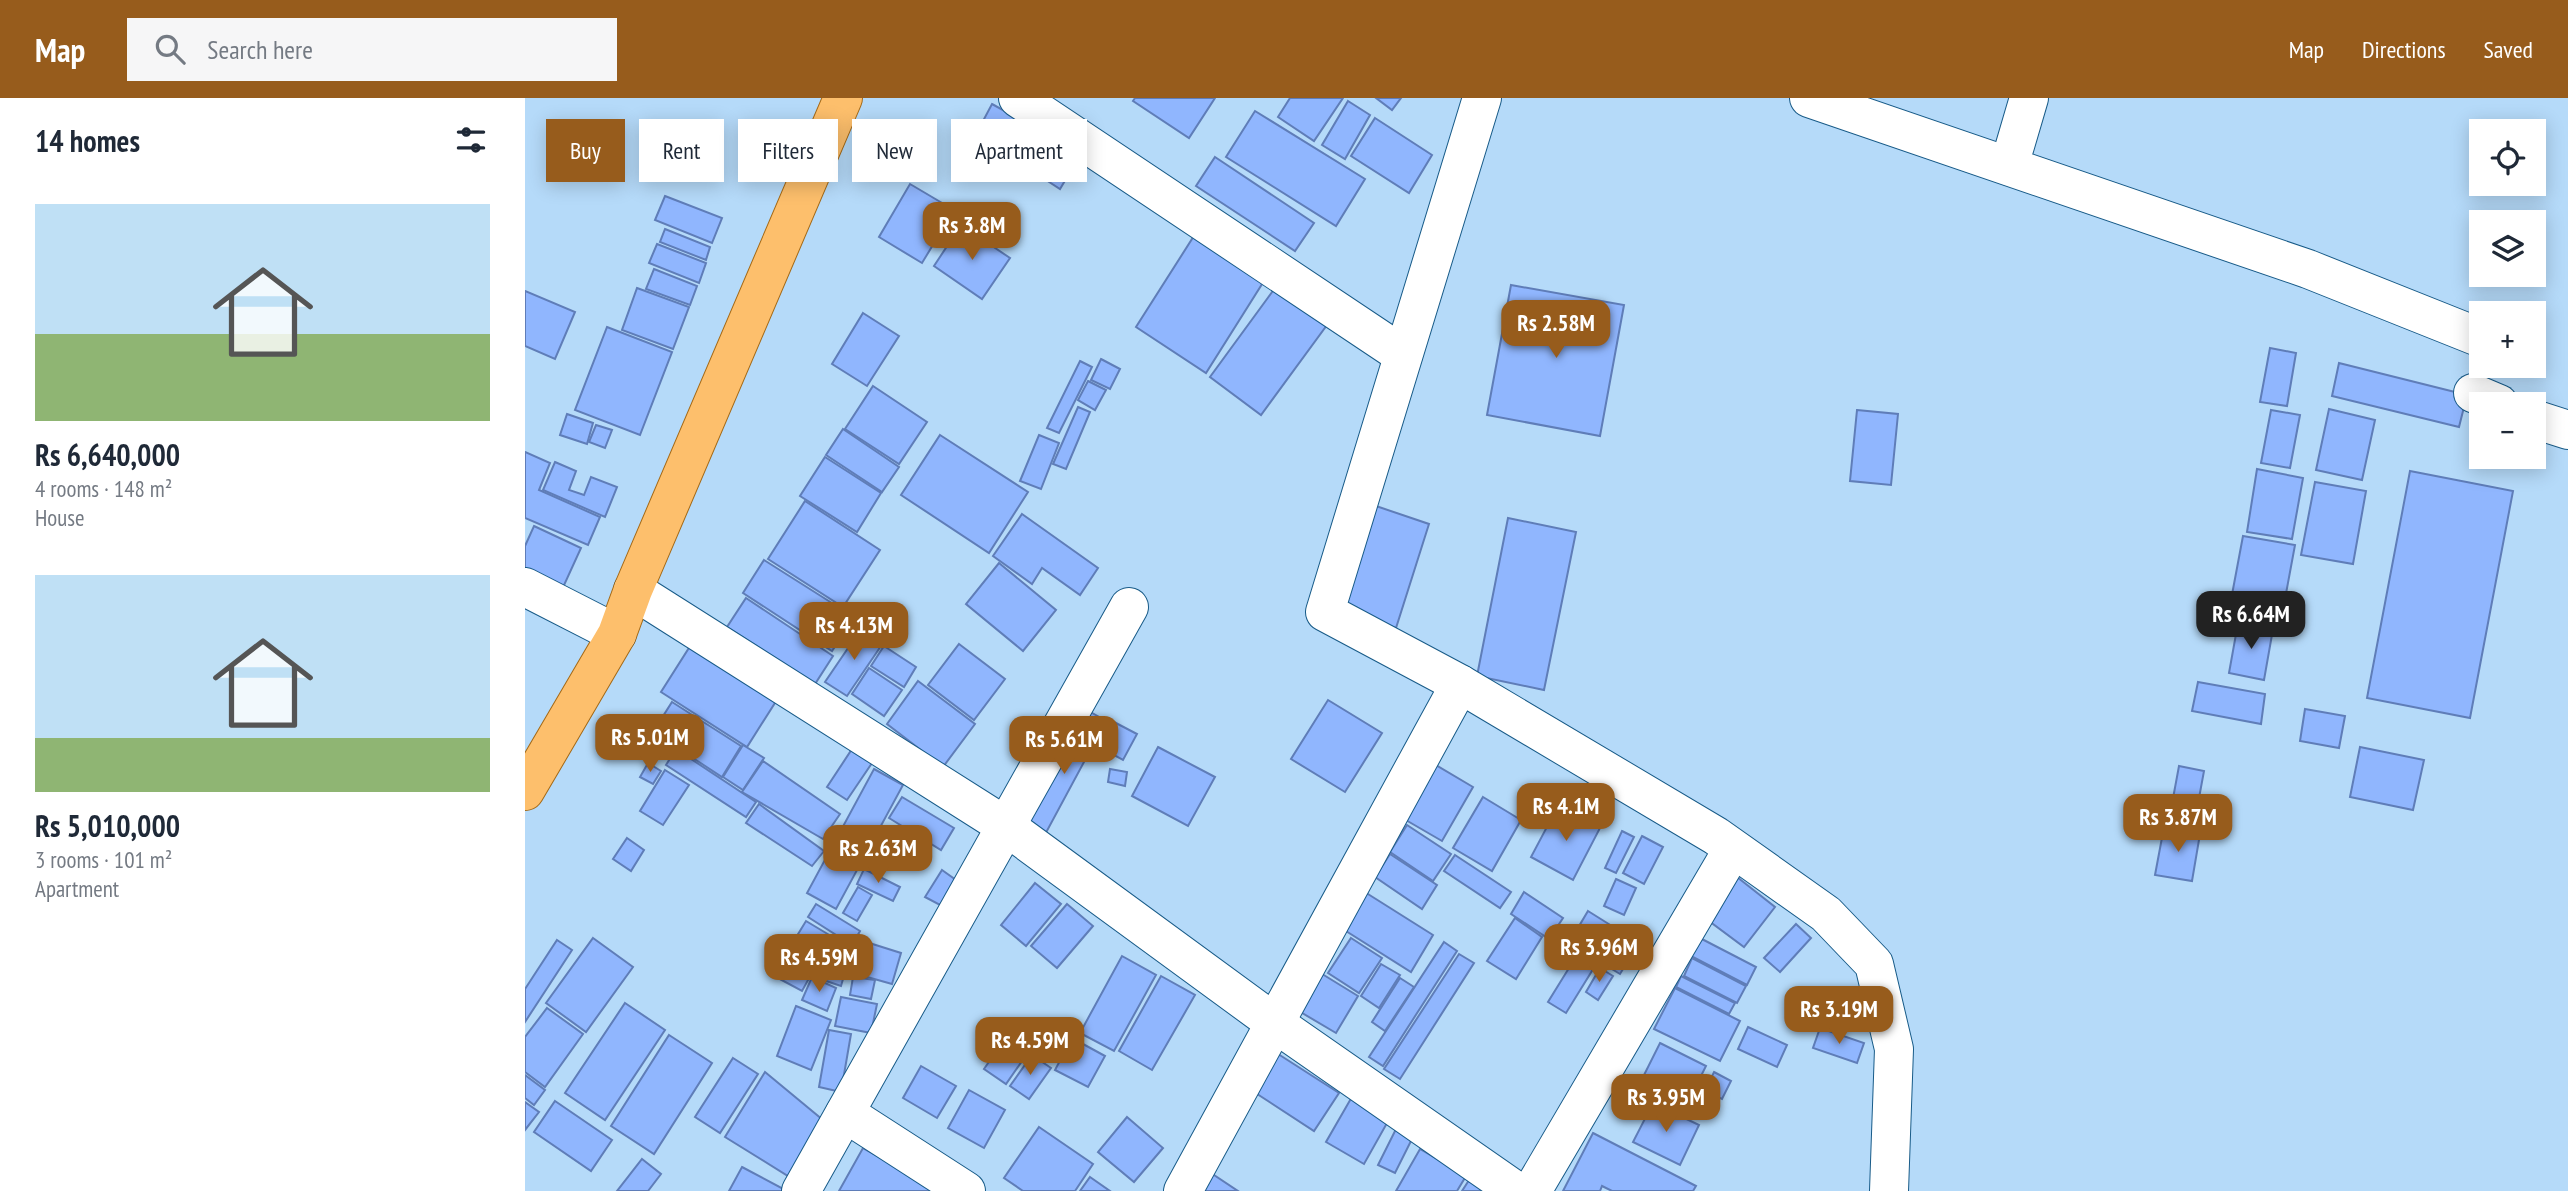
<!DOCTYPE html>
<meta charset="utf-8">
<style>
:root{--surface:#fff;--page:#f6f6f7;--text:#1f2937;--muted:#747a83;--accent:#975c1c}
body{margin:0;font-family:"PT Sans Narrow",sans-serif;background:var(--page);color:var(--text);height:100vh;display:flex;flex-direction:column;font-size:26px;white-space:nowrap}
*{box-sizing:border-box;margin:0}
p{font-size:23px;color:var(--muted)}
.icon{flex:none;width:38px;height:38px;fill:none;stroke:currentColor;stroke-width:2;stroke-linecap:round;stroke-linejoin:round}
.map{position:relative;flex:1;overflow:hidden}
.details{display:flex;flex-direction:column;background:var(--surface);width:525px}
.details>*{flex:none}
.top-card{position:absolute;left:21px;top:21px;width:665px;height:63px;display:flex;gap:14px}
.controls{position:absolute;left:1944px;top:21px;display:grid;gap:14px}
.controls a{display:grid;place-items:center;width:77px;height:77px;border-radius:0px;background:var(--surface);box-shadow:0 4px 18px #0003;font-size:35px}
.price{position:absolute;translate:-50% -60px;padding:0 16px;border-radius:14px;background:var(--accent);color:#fff;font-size:23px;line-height:46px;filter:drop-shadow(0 2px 4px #0008)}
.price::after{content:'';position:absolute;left:50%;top:42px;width:21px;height:16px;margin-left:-10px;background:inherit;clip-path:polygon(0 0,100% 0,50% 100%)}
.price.selected{background:#222;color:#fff}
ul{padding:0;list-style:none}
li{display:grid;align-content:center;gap:14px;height:371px;padding:0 35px}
li span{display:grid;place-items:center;height:217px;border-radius:0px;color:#555}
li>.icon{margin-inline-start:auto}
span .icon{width:126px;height:126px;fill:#fffc;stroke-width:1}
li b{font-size:30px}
h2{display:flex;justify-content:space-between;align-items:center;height:84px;padding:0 35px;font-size:30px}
.pill{padding:0 24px;border-radius:0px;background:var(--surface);box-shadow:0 4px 18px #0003;font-size:24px;line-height:63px}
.pill.selected{background:var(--accent);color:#fff}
header{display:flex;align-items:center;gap:42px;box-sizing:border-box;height:98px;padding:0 35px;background:var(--accent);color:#fff}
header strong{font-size:33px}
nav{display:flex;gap:38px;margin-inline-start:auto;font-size:24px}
.search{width:490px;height:63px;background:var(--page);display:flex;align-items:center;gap:18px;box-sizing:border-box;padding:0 24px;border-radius:0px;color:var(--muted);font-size:26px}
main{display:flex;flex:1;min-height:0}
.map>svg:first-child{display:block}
.building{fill:#90b6fe;stroke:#5f7db8;stroke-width:2}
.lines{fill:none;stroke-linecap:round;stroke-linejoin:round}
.minor-casing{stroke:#185b88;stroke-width:40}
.major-casing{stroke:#a46916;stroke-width:40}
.minor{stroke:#fff;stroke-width:38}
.major{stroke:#fdbf6c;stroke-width:38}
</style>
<header>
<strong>Map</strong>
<div class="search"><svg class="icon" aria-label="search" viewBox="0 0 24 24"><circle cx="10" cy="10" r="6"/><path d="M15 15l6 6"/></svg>Search here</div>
<nav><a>Map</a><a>Directions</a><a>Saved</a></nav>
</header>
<main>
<section class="details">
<h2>14 homes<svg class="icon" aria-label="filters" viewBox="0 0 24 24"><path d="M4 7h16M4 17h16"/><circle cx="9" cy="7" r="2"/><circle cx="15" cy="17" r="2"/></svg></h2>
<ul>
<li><span style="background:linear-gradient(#bfe0f5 60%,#8fb573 0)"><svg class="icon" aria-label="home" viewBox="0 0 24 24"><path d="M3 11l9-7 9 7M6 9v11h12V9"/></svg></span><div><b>Rs 6,640,000</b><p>4 rooms · 148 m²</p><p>House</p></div></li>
<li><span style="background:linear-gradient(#bfe0f5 75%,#8fb573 0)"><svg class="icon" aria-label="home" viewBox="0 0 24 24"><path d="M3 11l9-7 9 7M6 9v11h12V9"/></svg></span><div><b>Rs 5,010,000</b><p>3 rooms · 101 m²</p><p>Apartment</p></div></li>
</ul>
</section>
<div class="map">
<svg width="2043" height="1093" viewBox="0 0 2043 1093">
<rect width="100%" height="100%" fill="#b5daf9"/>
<g class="building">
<polygon points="610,0 690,0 664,40 608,3"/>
<polygon points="765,0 818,0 789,43 753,19"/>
<polygon points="851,0 876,0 867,12"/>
<polygon points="823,3 845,17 820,61 797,47"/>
<polygon points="467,6 496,22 480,53 450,38"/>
<polygon points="730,13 840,81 811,128 701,59"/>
<polygon points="850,20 907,57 884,95 826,58"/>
<polygon points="531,45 554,59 535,91 512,76"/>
<polygon points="690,59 789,125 770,153 671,88"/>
<polygon points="385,86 429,112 397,165 354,139"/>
<polygon points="140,98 197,120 187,145 130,122"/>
<polygon points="436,127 485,160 457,201 409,168"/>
<polygon points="674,130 744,175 681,275 611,229"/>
<polygon points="140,131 185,149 181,162 135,144"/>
<polygon points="132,146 181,165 174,185 124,165"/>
<polygon points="129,171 172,188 165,207 121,191"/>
<polygon points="986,187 1099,207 1075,338 962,317"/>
<polygon points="112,190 164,209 148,251 97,232"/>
<polygon points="750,190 802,227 736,317 685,279"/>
<polygon points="0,193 50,214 30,261 0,248"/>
<polygon points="338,215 374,238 342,288 307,266"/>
<polygon points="82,229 147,254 115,337 50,312"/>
<polygon points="1745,250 1771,255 1762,308 1735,304"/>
<polygon points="576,261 595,271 585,291 566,282"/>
<polygon points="555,263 567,269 534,335 522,330"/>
<polygon points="1814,265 1942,297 1934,329 1807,298"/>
<polygon points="563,283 581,292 570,312 553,302"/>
<polygon points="348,288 402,324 374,366 320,331"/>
<polygon points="553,309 565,314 541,371 528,366"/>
<polygon points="1804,311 1850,322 1837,382 1791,372"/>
<polygon points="1332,312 1373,316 1366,387 1325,383"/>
<polygon points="1746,312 1775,317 1765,370 1736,365"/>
<polygon points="42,316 68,325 62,346 35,337"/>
<polygon points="71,327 87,332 80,350 64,344"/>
<polygon points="318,331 374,369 357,394 301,357"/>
<polygon points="415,337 503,394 464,455 376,397"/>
<polygon points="514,337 534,345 516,391 495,383"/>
<polygon points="0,354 25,365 14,392 75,419 63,447 0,420"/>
<polygon points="300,359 356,395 332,434 275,398"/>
<polygon points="30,364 51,373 44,392 59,397 66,379 92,389 80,419 18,392"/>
<polygon points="1732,371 1778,380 1767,441 1722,434"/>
<polygon points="1885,373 1988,393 1945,620 1842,600"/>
<polygon points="1790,384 1841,393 1828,466 1776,457"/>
<polygon points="280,403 355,452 318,509 243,461"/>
<polygon points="851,408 904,426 871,530 817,513"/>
<polygon points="497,416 573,470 555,497 517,470 507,486 468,458"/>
<polygon points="983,420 1051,434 1019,592 952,578"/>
<polygon points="9,428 56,450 35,496 0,480 0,448"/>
<polygon points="1718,438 1770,447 1755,528 1703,518"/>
<polygon points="239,462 329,519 307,553 218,495"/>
<polygon points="474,465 531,512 498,553 441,506"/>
<polygon points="221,500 308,558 290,586 202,529"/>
<polygon points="1713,525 1748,531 1739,582 1704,575"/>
<polygon points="336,531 358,545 322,598 300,584"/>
<polygon points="169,542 255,597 222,649 136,594"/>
<polygon points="434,546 480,581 449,622 403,587"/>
<polygon points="359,548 391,569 379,589 346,568"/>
<polygon points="344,570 377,592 359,618 327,596"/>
<polygon points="393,583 450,626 418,669 362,626"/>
<polygon points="1673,584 1740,596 1736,626 1667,613"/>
<polygon points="803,602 857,635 820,694 766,661"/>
<polygon points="147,604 216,648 197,679 128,634"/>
<polygon points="1780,611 1820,618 1814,650 1775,643"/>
<polygon points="562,612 581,623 516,744 496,733"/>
<polygon points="589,624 612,636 598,662 576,650"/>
<polygon points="218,647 239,660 218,692 198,679"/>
<polygon points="633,649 690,679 663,728 607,698"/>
<polygon points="1835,649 1899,662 1888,712 1825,699"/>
<polygon points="151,651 231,704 221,719 141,667"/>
<polygon points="327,651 347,665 322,702 302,689"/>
<polygon points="899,660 948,689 917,743 867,714"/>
<polygon points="238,663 315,716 298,741 217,694"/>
<polygon points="123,665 136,673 128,686 115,679"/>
<polygon points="1654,668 1679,673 1669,727 1644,722"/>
<polygon points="349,671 378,687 311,811 282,795"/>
<polygon points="585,671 602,674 600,688 583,684"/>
<polygon points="140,672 164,687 138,727 115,713"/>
<polygon points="377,699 429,730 416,752 364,720"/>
<polygon points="958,699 996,722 967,773 928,750"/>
<polygon points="234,706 299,753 287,768 221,725"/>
<polygon points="1033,708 1075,730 1048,782 1006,759"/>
<polygon points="882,727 926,756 908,783 865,754"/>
<polygon points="1639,729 1675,736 1667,783 1630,777"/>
<polygon points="1097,733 1109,739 1091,775 1080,770"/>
<polygon points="1117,738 1138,749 1119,786 1098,775"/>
<polygon points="102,740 119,752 106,773 88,761"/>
<polygon points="865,756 912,787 897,811 850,779"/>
<polygon points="930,757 986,794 975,810 919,773"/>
<polygon points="339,771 375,789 368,803 332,786"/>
<polygon points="417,772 431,782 415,807 400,799"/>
<polygon points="1212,779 1250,809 1219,849 1180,820"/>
<polygon points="1091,781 1111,790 1099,817 1079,808"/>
<polygon points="510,785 536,806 501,848 476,827"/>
<polygon points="333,789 347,797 332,823 318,815"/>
<polygon points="835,791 908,837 886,874 813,828"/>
<polygon points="999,794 1038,820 1024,841 986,816"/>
<polygon points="291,806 335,833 327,847 283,819"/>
<polygon points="542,806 568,828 532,870 506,848"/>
<polygon points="1063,813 1114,845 1095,876 1044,845"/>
<polygon points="990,820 1017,839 991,881 962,863"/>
<polygon points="281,823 306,838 292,861 267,846"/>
<polygon points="1271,826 1286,840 1255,874 1239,860"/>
<polygon points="1173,839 1231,869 1222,887 1164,857"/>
<polygon points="68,840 108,869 61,934 21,905"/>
<polygon points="826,840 857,860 834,895 803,875"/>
<polygon points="32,842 47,852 0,924 0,891"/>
<polygon points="338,843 376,855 367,886 328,875"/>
<polygon points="919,844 932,853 858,968 844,959"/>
<polygon points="268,850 293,864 277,893 251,879"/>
<polygon points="301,850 325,857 316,888 292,880"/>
<polygon points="934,856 949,865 875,981 859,971"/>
<polygon points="1052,857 1070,868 1041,915 1023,904"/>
<polygon points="597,858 631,877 589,953 555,935"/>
<polygon points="1167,860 1221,888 1212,905 1159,878"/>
<polygon points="856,866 875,877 854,910 836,898"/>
<polygon points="1075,870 1088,878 1073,902 1061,894"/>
<polygon points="789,871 833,898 811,935 767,909"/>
<polygon points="636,878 670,897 627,972 594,953"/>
<polygon points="1156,878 1210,905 1204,916 1151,889"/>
<polygon points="287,879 311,890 302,913 277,902"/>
<polygon points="328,879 350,882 346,901 325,897"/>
<polygon points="875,880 889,889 860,933 847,924"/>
<polygon points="1150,890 1215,923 1195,963 1129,931"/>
<polygon points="316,899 352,906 346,935 310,928"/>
<polygon points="100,905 140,932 80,1022 40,995"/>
<polygon points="271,908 306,922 286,972 252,958"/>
<polygon points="22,910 58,936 20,989 0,974 0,939"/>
<polygon points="1223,929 1262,947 1252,969 1213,951"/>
<polygon points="1295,930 1339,945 1332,965 1288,950"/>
<polygon points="304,932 326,936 316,994 294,989"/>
<polygon points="144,937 187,965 129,1056 86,1028"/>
<polygon points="482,938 504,953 481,986 459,971"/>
<polygon points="547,940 580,958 563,989 530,972"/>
<polygon points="1135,945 1181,968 1162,1006 1116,983"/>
<polygon points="750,954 814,995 789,1033 726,992"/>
<polygon points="507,957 526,970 504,1001 485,988"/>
<polygon points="208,960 233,976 195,1035 170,1019"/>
<polygon points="396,968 431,988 412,1020 378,1000"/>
<polygon points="240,974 304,1027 271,1083 200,1039"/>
<polygon points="1189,974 1206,983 1197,1001 1180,993"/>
<polygon points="0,977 20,992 9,1007 0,1000"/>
<polygon points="444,992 480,1012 459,1050 423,1030"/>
<polygon points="828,997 866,1018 839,1066 801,1044"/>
<polygon points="30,1003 87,1042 66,1073 9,1034"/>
<polygon points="0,1004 14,1014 0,1032"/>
<polygon points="1128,1005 1174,1027 1155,1067 1108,1044"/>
<polygon points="602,1019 638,1050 609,1084 573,1054"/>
<polygon points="514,1029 568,1066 550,1093 498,1093 479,1080"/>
<polygon points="871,1031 888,1039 870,1075 853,1067"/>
<polygon points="1068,1035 1171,1088 1168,1093 1087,1093 1077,1088 1075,1093 1038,1093"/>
<polygon points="338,1050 413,1091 412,1093 314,1093"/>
<polygon points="895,1051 941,1078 932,1093 871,1093"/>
<polygon points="117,1061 136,1076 123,1093 92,1093"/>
<polygon points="217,1069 262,1093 204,1093"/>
<polygon points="680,1071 713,1093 666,1093"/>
<polygon points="565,1079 585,1093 555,1093"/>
<polygon points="946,1079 969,1093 937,1093"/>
</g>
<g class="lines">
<defs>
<g id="minor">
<polyline points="493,0 878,257"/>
<polyline points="1284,0 1783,171 1956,240"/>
<polyline points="1484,68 1504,0"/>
<polyline points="1948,295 1974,306"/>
<polyline points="2009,321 2043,332"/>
<polyline points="0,489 92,536"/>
<polyline points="108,492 482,729 751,926 991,1093"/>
<polyline points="935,586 1191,738 1301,816 1349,866 1369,951 1364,1093"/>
<polyline points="320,1015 441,1093"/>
<polyline points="276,1093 604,509"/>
<polyline points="658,1093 935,586 800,514 957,0"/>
<polyline points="1007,1093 1208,751"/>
</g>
<polyline id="major" points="0,693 92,536 108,492 318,0"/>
</defs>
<use href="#minor" class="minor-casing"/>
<use href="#major" class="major-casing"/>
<use href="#minor" class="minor"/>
<use href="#major" class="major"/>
</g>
</svg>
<div class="controls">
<a><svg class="icon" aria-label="locate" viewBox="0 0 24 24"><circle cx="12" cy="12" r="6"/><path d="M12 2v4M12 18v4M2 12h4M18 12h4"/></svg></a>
<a><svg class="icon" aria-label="layers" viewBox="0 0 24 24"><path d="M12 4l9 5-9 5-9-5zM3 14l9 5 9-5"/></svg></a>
<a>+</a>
<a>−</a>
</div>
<b class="price" style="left:447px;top:164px">Rs 3.8M</b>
<b class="price" style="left:1031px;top:262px">Rs 2.58M</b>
<b class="price selected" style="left:1726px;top:553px">Rs 6.64M</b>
<b class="price" style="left:329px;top:564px">Rs 4.13M</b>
<b class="price" style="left:125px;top:676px">Rs 5.01M</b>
<b class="price" style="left:539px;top:678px">Rs 5.61M</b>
<b class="price" style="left:1041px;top:745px">Rs 4.1M</b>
<b class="price" style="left:1653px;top:756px">Rs 3.87M</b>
<b class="price" style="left:353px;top:787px">Rs 2.63M</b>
<b class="price" style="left:1074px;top:886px">Rs 3.96M</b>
<b class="price" style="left:294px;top:896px">Rs 4.59M</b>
<b class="price" style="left:1314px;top:948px">Rs 3.19M</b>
<b class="price" style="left:505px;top:979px">Rs 4.59M</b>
<b class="price" style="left:1141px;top:1036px">Rs 3.95M</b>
<div class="top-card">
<a class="pill selected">Buy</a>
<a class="pill">Rent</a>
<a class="pill">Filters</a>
<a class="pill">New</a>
<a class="pill">Apartment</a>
</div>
</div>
</main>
